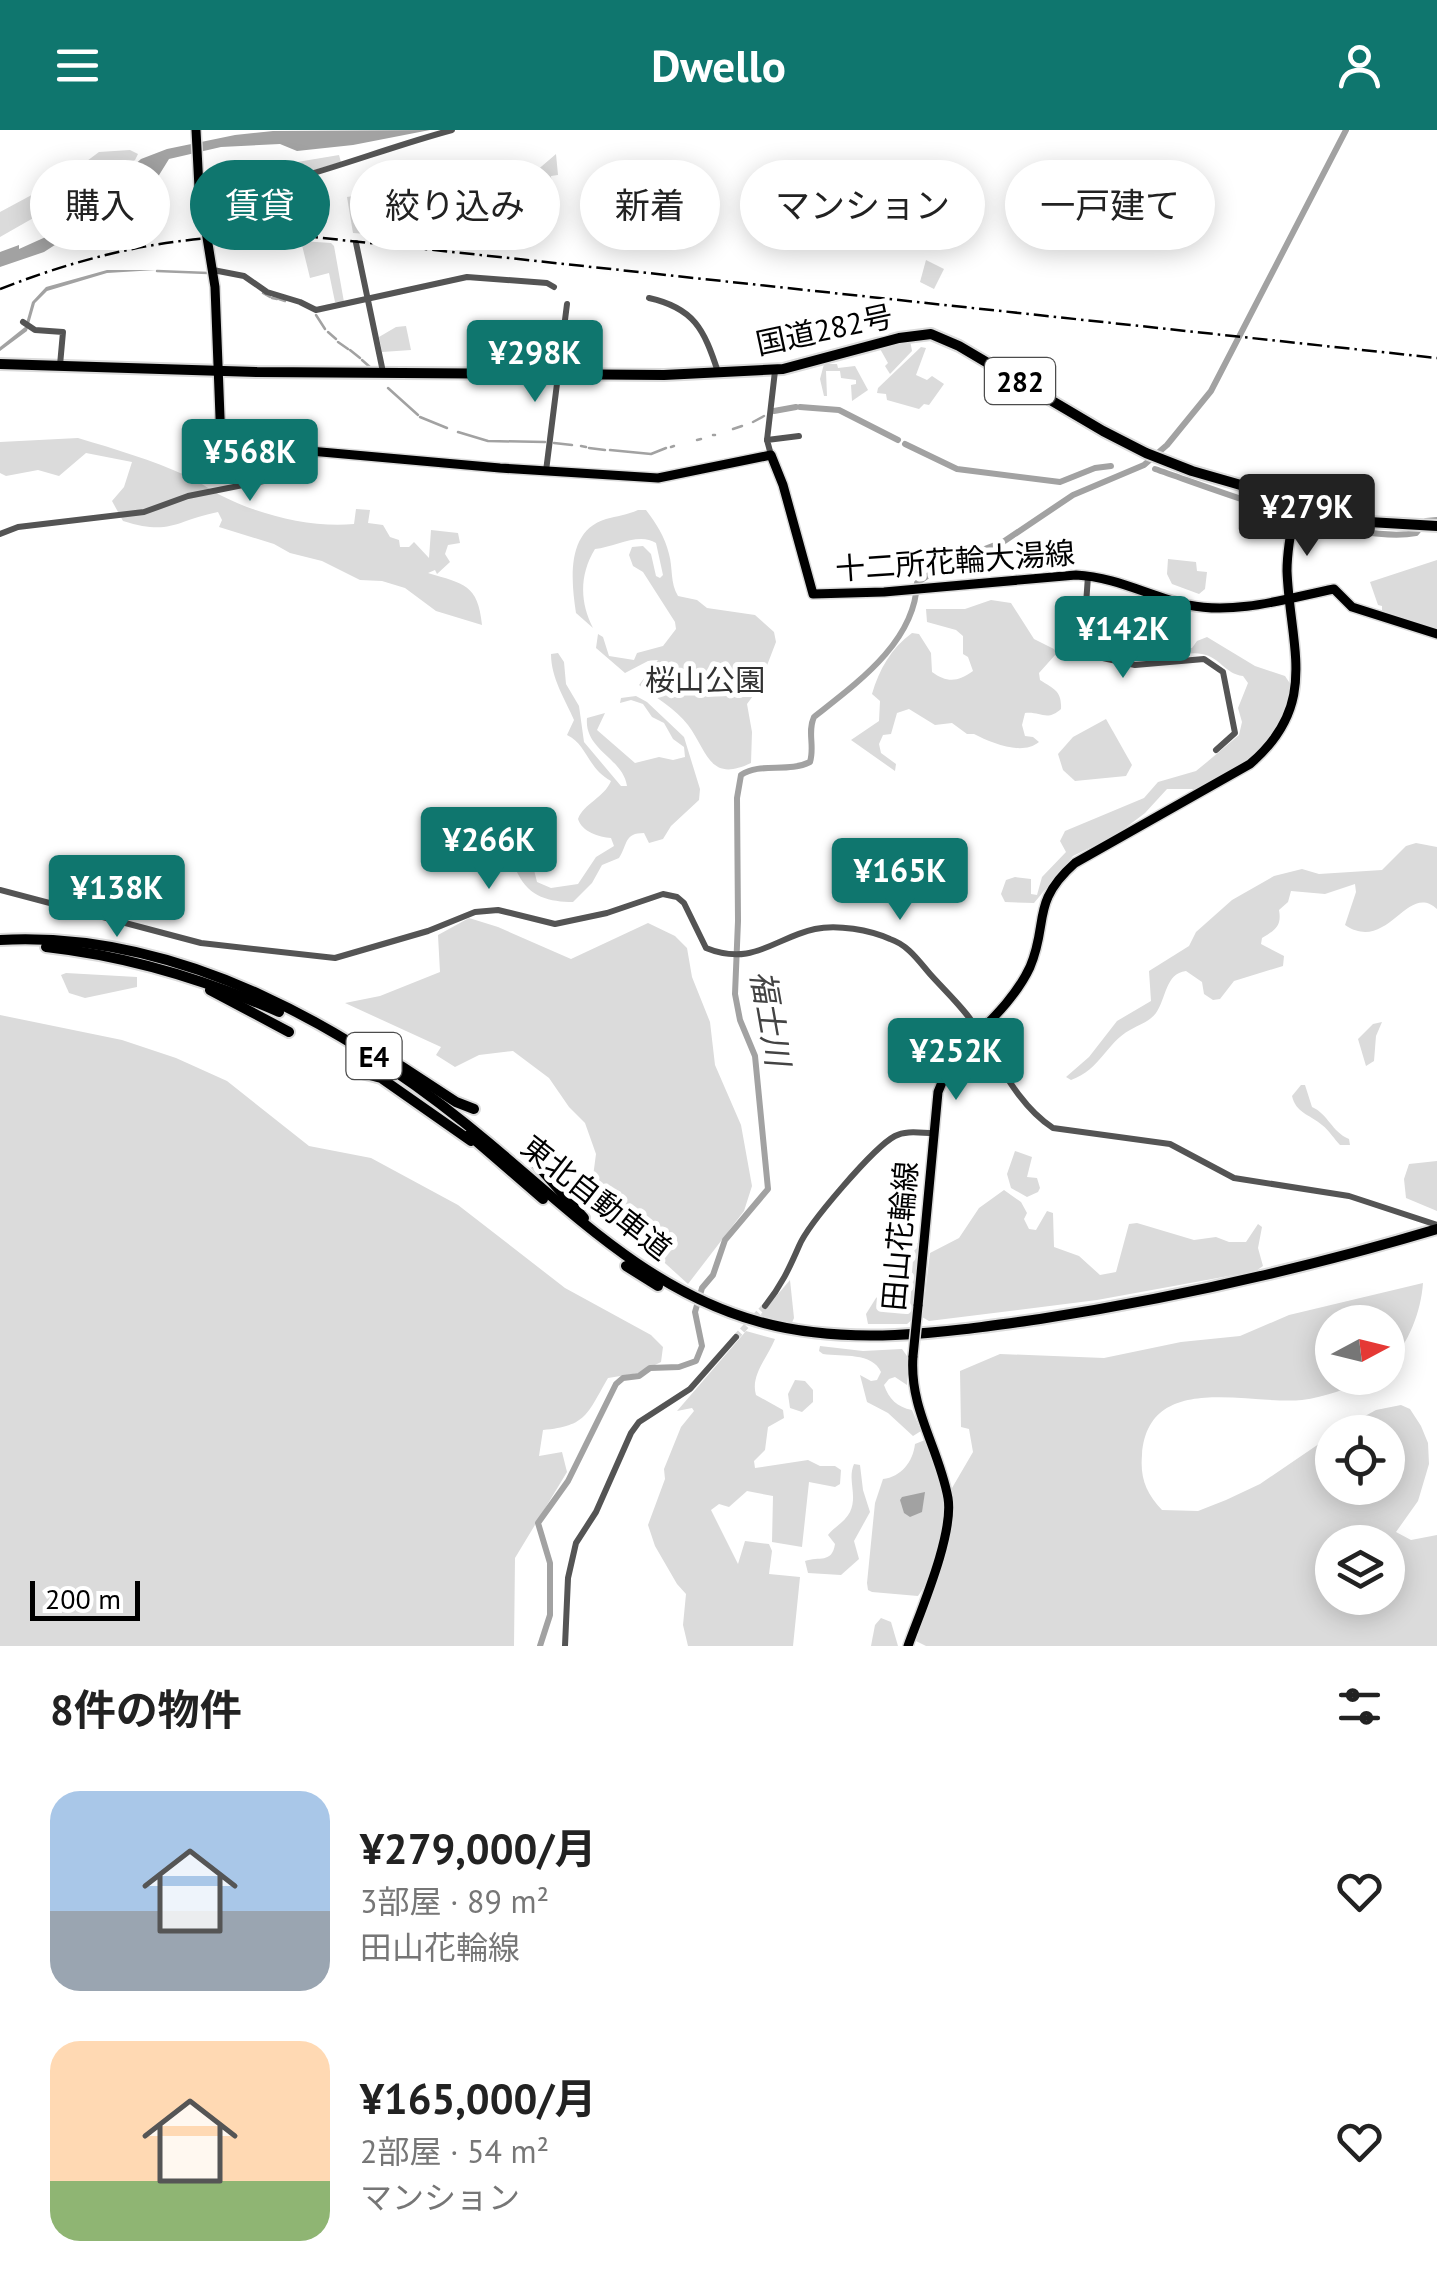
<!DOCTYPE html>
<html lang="ja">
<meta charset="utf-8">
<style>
:root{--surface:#fff;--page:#f2f2f2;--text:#222;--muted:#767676;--accent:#0f766e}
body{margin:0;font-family:"PT Sans","Noto Sans JP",sans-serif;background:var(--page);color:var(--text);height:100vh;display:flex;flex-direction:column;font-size:38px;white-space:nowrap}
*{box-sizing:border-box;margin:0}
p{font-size:32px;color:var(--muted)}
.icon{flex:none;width:55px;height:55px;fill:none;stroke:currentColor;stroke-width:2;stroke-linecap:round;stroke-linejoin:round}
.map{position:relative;height:1516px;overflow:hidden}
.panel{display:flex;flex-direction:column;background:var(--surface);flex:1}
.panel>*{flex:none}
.guide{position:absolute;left:30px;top:30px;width:1378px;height:90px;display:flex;gap:20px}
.needle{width:65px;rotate:83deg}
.buttons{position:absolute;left:1315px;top:1175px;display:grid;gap:20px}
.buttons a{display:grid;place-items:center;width:90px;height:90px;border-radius:50%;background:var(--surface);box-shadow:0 5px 25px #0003;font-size:50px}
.scale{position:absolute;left:30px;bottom:25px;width:110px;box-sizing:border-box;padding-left:10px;border:5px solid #000;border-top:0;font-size:28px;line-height:35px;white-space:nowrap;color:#000;-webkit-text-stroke:8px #fff;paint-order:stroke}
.price{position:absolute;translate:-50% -85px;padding:0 22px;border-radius:10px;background:var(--accent);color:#fff;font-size:32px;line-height:65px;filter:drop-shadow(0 2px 5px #0008)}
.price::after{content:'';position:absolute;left:50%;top:60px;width:30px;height:22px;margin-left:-15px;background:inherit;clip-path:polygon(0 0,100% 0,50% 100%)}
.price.active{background:#222;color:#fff}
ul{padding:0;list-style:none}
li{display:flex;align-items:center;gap:30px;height:250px;padding:0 50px}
li span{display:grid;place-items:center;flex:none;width:280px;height:200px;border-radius:30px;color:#555}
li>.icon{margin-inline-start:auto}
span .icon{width:120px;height:120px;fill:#fffc;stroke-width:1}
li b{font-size:42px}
h2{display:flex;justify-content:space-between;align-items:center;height:120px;padding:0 50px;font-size:42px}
.tag{padding:0 35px;border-radius:45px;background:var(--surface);box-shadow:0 5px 25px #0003;font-size:35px;line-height:90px}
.tag.active{background:var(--accent);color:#fff}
header{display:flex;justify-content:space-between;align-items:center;height:130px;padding:0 50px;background:var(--accent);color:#fff;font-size:45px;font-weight:600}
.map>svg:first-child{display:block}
.green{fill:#dbdbdb;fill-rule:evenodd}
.water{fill:#a2a2a2}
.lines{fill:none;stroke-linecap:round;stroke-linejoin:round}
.stream{stroke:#a2a2a2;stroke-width:2.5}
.river{stroke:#a2a2a2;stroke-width:6}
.minor-tunnel{stroke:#d9d9d9;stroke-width:6;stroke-dasharray:6 3;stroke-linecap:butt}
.major-casing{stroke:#dbdbdb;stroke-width:12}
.highway-casing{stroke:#dbdbdb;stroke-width:14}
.minor{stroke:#545454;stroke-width:6}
.major{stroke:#000;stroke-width:9}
.highway{stroke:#000;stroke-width:10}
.rail{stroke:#000;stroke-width:2.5;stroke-dasharray:15 5 2.5 5;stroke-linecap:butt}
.major-bridge-casing{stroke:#dbdbdb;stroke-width:12;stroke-linecap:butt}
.major-bridge{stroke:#000;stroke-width:9}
.labels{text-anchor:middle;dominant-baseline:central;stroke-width:10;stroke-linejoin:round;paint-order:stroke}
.shield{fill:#fff;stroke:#4c4c4c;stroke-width:2.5}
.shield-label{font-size:28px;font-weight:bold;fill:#000}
.street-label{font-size:30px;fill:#000;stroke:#fff}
.park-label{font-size:30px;fill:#323232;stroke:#fff}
.water-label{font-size:32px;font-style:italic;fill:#434343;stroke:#fff}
</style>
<header><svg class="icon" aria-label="menu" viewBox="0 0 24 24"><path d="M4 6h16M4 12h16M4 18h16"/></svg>Dwello<svg class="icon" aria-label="person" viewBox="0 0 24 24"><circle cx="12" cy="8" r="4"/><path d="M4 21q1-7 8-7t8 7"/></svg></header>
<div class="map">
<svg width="1437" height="1516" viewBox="0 0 1437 1516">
<rect width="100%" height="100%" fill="#fff"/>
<g class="green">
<polygon points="130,20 138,24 135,30 0,107 0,82 67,46 99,22"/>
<polygon points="556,24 558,45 551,46 552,56 544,50 536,50 535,42"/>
<polygon points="339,25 341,32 277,51 203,59 202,48"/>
<polygon points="359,65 383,75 387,97 381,105 353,103 347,67"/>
<polygon points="301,111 331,113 334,116 344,172 335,172 329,143 310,148"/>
<polygon points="926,130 944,139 934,159 920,152"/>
<polygon points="406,196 411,220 382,222 379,207 396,197"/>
<polygon points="910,210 912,221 890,244 885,236 888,233 879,217"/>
<polygon points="921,217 926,218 916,245 927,250 932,246 944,254 929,275 924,274 919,279 887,270 886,264 877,263 878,258"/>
<polygon points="824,234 837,234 838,238 855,236 868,260 852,271 851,255 856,254 856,250 841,248 840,241 826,241 827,266 824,266 820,249"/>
<path d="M78,308C115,319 152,330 187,346C199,351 209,359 220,365C259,385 311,398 354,394L356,379L370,380L368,393L383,395L390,407L399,410L400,417H409L414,412L429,428L431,400L458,403L460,413L448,415L445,424L450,432L437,444L435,440L428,443C464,454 478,454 482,495L436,481L405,458L382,451L360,450L322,431L290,423L274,414L219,397L222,390L218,382C174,391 171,406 123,391L112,371L124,357L132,332L86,323L59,346L38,340L6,346L0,343V312Z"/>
<path d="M638,380H646C656,393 665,407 669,424C673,438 670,453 678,466L697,470L707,478L755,485L774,502L776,512L758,559L747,574L752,602L751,633C709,653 708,622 688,595C676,579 655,567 639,555L658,530L648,531L625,543L596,518L598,504L603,507L609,526L634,530L637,523L663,516L676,499L675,492L643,442L633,436L629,425L632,417L643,416L651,424L656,446L660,448L663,445L656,413C639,402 615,417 595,419C579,445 580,473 593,498L576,483C571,450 566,401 606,389C617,386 627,385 638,380Z"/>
<polygon points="1168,429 1196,432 1197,441 1207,442 1205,459 1199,464 1172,454 1167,444"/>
<polygon points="1437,430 1437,501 1382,484 1382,476 1378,475 1370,452"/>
<path d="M991,470L1011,473L1034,509L1054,519L1056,524L1039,543L1040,550C1054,559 1062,561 1061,579C1047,592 1040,581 1025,583L1022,595L1025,606L1033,607L1039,612C1022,626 992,613 974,604H967L952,593L935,595L909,579L897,583L891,604L883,605L879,614L881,623L896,634L895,641L851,610L879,591L880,571L872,564C879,540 891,518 912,503L919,504L931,523L932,542C947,553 958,552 973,541L968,527L963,524V506L956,500L927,492L926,479H965Z"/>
<path d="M1207,507L1255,536L1285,546L1291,555L1283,586L1268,611L1242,635L1198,659H1167L1145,683L1116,705L1073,726L1034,773L1005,772L1001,764L1006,750L1015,747L1031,749V764L1037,765L1042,747L1066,722L1060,711L1065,701L1144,668L1158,652L1196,641L1207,632L1239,605L1242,592L1238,578L1248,553L1243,546C1225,544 1220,527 1202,524C1187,521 1169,529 1154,526L1157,520L1192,518L1197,511Z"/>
<path d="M558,523L564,532L566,554L579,576L584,612L621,656H627C623,628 584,620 587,588L605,583L597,600L635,633L659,627L673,630L685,627L684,617L673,609L664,593L652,587L643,574L631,570L620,573L621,568L636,566L647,572L684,607L700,659L699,670L671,696L663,709L649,713L644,703C624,703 628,714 619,728L602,735L592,753L573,772C550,772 529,767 518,744C512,734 512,724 505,714L509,710L527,712L537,752L551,758L578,754L596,727L614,716L611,708C599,707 582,702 578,689C584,673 604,668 611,651C587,638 587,614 567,605L574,590C565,569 551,548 551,524Z"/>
<polygon points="1106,589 1132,635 1126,646 1075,651 1063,640 1058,624 1073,607"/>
<path d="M1416,713L1437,717V779C1407,751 1388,824 1345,795L1356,762L1355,754L1325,764L1291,761L1288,772L1279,780C1282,796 1275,800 1262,808L1261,814L1284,826L1283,836L1234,851L1220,869L1213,870L1204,864L1202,852L1186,841C1165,844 1167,867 1156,883C1149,892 1140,894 1130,900C1106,913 1101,939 1071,950L1066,947L1089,927L1117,891L1151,871L1149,841L1189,816L1196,802L1232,770L1274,746L1302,739L1319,744L1382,740L1406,716Z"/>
<polygon points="469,788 498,797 571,829 648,793 675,806 687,818 692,847 710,892 715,935 741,995 752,1056 744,1081 688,1154 645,1115 609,1090 590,1069 596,1024 585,993 569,977 549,948 513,921 479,925 455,937 436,925 441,917 345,873 380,866 440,842 438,805"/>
<polygon points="66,843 137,847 137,857 85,868 69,863 61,845"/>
<path d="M0,885L122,910L176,928L227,951L309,1016L371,1028L458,1075L565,1158L651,1205L663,1217L661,1232L639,1243L608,1248C587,1284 587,1296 543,1300L539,1326L562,1322L567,1342L515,1428L514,1516H0Z"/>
<polygon points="1382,892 1376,906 1374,931 1366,936 1358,909 1373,894"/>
<path d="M1301,955H1305L1312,977C1328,984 1332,1002 1349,1009L1350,1015H1340C1334,1009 1329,1000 1322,995C1309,984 1296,983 1292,966Z"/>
<polygon points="1015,1021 1032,1027 1027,1047 1037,1048 1040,1058 1038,1062 1027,1067 1011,1058 1007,1044"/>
<polygon points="1437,1031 1437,1081 1406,1068 1404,1049 1409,1034"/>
<polygon points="1004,1060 1021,1072 1027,1083 1024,1089 1029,1099 1036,1100 1047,1081 1053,1083 1054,1117 1079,1126 1100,1145 1116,1142 1129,1094 1137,1093 1194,1110 1216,1107 1229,1112 1246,1112 1258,1094 1262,1097 1258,1118 1263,1136 1256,1141 1097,1170 929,1191 922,1187 930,1123 959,1108 979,1078"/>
<polygon points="917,1113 920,1113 913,1189 907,1194 868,1194 866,1184 876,1168 894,1154 894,1140 915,1128 914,1116"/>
<polygon points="790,1150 794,1188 791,1195 762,1187 761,1184"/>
<path d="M1423,1153C1421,1181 1409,1214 1388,1234V1192H1332V1248H1368C1348,1259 1325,1267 1302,1270C1247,1275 1148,1241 1142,1325C1140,1348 1146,1363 1162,1380L1198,1381L1226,1370L1260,1354L1332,1305V1358H1388V1302H1336L1376,1280L1401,1275L1410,1279L1421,1296L1428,1313L1429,1334L1418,1371L1396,1402L1411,1410L1437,1405V1516H926L916,1511L952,1400V1358L973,1322L969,1299L961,1297L960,1241L1000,1224L1104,1228L1181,1212L1240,1206L1289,1185ZM1332,1412H1388V1468H1332Z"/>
<path d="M746,1201L775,1209C768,1227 750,1245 756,1265L783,1280L784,1288L768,1297L765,1320L754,1331L755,1338L808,1330L820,1336H835L841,1340L840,1354L835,1357L809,1352L802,1417L772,1412L773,1366L747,1361L729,1377L719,1374L711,1380L738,1434L745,1411L769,1414L772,1421L769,1444L800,1447L793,1516H688L683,1495L686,1464L677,1454L655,1416L648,1395L665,1349L664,1339L681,1297L694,1281L692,1278L677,1281Z"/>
<path d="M820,1216L863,1221L902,1219L907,1226V1255L895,1247L889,1249L884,1255C889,1269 897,1277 912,1280L921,1301L913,1306L888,1283L867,1272L860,1245L871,1251L877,1250L881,1242C872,1222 843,1227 823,1224L819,1221Z"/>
<polygon points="795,1250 805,1251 813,1260 813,1272 802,1282 790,1278 788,1264"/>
<path d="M925,1310C942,1354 951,1376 936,1423C932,1438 928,1453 918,1466L872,1462L868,1460L867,1453L875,1373L883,1349C901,1347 913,1332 915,1314Z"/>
<path d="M854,1334L860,1335L863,1360L870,1382L854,1411L859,1429L841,1445L808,1443L805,1431C819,1426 832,1434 835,1414L828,1405C834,1397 845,1392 850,1382C858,1365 847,1350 854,1334Z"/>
<polygon points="881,1488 891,1492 898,1516 871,1516 875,1495"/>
</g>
<g class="water">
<polygon points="430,0 353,15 297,21 280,14 221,17 169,29 156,50 44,122 0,137 0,122 19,115 19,119 59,101 102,67 114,63 122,46 141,29 167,19 235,5 273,1"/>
<polygon points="107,140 156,140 107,143 47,161 35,173 27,201 0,221 0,217 25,197 32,172 46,157"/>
<polygon points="925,1362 922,1382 910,1387 904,1383 900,1370 902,1367"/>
</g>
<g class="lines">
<g class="stream">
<polyline points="157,141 208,143"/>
<polyline points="263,163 270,167"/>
<polyline points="272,168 277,169"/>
<polyline points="279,169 285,171"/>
<polyline points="316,185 325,199"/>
<polyline points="328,202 336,209"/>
<polyline points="338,212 348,219"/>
<polyline points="350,220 360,228"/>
<polyline points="362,230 371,238"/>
<polyline points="388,258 418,285"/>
<polyline points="420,287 447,298"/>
<polyline points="753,292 764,286"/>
<polyline points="733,299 742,296"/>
<polyline points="458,302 488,311 545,312"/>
<polyline points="713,305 715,305"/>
<polyline points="697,310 701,309"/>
<polyline points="554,313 572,315"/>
<polyline points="581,316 586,317"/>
<polyline points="671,317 674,316"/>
<polyline points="589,318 605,320"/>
<polyline points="610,320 651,324 666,318"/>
</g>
<g class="river">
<polyline points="800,277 839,280 898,310"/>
<polyline points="774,281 796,277"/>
<polyline points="905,314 957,339 1060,352 1095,338 1111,336"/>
<path d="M1155,339C1217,360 1355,415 1416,403L1426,391L1437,390"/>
<path d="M540,1516L550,1485V1433L538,1393L568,1351L616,1254L623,1248L639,1246L650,1238L679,1237L696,1231L702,1216L695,1182L702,1158L713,1145L725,1110L768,1059L755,926L740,890L735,864L738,791L737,668L741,645C760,632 788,643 810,632C815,616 807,602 814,587C857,553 915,512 917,453L943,435L1003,412L1073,365L1144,335L1167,315L1211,261L1346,0"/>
</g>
<polyline class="minor-tunnel" points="736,1207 765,1176"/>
<defs>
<g id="major">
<path d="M196,0L199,58L215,157L221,313L500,338L658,348L771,325L783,355L813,464L884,462L1076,445C1116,447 1149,466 1188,475C1237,485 1288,468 1334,459L1352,477L1437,504"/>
<path d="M918,1176L938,962L950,933C976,903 1013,874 1030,837C1049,793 1030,773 1075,733L1250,634C1320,574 1290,518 1287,441C1287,418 1292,394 1297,372"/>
<path d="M908,1516C921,1480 954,1404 948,1368C939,1318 909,1279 913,1226"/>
</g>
<g id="highway">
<polyline points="0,234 257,242 664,245 783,239 899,208 931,204 959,216 1103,301 1146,323 1192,341 1369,392 1437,396"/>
<path d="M0,810C181,800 354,900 488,1012C573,1083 650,1162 760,1192C851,1217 948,1202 1040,1189C1174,1168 1307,1138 1437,1099"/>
<path d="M46,817C127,826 204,849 279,882"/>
<polyline points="210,860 289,902"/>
<polyline points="401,936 456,972 474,979"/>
<polyline points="362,943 381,948 471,1011"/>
<polyline points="469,1005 543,1069"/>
<polyline points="532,1029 584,1088"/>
<polyline points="626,1136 658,1156"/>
</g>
</defs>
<use href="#major" class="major-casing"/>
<use href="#highway" class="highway-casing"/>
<g class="minor">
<path d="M201,65C228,57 258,58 286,51C342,36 396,15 452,0"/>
<polyline points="356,113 383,242"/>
<polyline points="213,140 244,146 267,162 300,172 316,180 467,147 547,153 554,157"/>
<path d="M649,168C694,178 704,199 718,242"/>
<polyline points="23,192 35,200 63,202 60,235"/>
<polyline points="767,310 775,241"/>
<polyline points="771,325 767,310 799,306"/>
<polyline points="546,341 567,174"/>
<polyline points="0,404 18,397 144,382 188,366 289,346"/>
<polyline points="1088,446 1083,517 1089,525 1135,535 1204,529 1223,542 1235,603 1216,620"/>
<path d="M0,760L201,813L335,828L428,801L475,782L498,780L555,794L607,783L663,764L677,767L684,773L706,818C753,837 774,808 815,799C837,794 870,800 890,809C908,815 918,830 930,844C946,862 967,881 979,902C1000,935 1019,976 1053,998L1170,1014L1234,1048L1349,1066L1437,1095"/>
<path d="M765,1176C781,1156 789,1139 799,1116C808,1094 874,1017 895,1006C906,1000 921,1003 933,1003"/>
<polyline points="565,1516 568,1448 576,1413 596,1382 631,1303 639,1292 690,1259 736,1207"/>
</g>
<use href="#major" class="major"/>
<use href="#highway" class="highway"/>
<path class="rail" d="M0,159C103,119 185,104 295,105L1437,228"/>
<defs>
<polyline id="major-bridge" points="913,1226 918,1176"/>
</defs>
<use href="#major-bridge" class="major-bridge-casing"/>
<use href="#major-bridge" class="major-bridge"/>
</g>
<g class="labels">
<g class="shield">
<rect x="985" y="228" width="70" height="46" rx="8"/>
<rect x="346.5" y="903" width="55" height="46" rx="8"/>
</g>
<g class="shield-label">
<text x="1020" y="251">282</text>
<text x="374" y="926">E4</text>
</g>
<g class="street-label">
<text transform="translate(824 199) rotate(-12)">国道282号</text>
<text transform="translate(955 430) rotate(-4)">十二所花輪大湯線</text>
<text transform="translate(597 1067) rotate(38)">東北自動車道</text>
<text transform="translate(899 1106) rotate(-85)">田山花輪線</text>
</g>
<g class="park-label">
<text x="705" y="549">桜山公園</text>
</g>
<g class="water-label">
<text transform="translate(771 888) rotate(80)">福士川</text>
</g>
</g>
</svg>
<div class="buttons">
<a><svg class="needle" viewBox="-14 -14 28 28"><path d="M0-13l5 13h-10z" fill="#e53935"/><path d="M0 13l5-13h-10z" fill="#767676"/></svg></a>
<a><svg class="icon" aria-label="locate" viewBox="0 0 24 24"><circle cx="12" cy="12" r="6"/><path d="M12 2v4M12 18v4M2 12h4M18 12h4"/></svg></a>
<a><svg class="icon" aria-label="layers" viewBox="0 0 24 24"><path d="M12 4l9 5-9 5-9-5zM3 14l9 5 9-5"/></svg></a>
</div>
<div class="scale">200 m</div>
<b class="price" style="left:535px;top:275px">¥298K</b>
<b class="price" style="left:250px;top:374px">¥568K</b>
<b class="price active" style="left:1307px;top:429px">¥279K</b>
<b class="price" style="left:1123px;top:551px">¥142K</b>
<b class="price" style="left:489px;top:762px">¥266K</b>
<b class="price" style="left:900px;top:793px">¥165K</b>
<b class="price" style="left:117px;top:810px">¥138K</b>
<b class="price" style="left:956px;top:973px">¥252K</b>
<div class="guide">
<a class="tag">購入</a>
<a class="tag active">賃貸</a>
<a class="tag">絞り込み</a>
<a class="tag">新着</a>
<a class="tag">マンション</a>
<a class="tag">一戸建て</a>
</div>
</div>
<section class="panel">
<h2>8件の物件<svg class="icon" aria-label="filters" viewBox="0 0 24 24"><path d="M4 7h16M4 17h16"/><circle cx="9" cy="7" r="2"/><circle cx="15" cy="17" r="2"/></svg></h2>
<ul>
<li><span style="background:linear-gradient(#a9c7e8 60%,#9aa5b1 0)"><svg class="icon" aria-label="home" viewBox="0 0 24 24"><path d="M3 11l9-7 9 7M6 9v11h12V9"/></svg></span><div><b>¥279,000/月</b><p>3部屋 · 89 m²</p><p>田山花輪線</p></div><svg class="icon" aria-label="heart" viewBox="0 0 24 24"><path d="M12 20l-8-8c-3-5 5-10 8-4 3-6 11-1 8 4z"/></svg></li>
<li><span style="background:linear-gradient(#ffd9b3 70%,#8fb573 0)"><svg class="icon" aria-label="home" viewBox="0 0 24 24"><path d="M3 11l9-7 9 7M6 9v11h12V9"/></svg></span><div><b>¥165,000/月</b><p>2部屋 · 54 m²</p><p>マンション</p></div><svg class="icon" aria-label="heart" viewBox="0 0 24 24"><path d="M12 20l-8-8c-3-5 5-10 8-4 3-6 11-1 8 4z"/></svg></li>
</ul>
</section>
